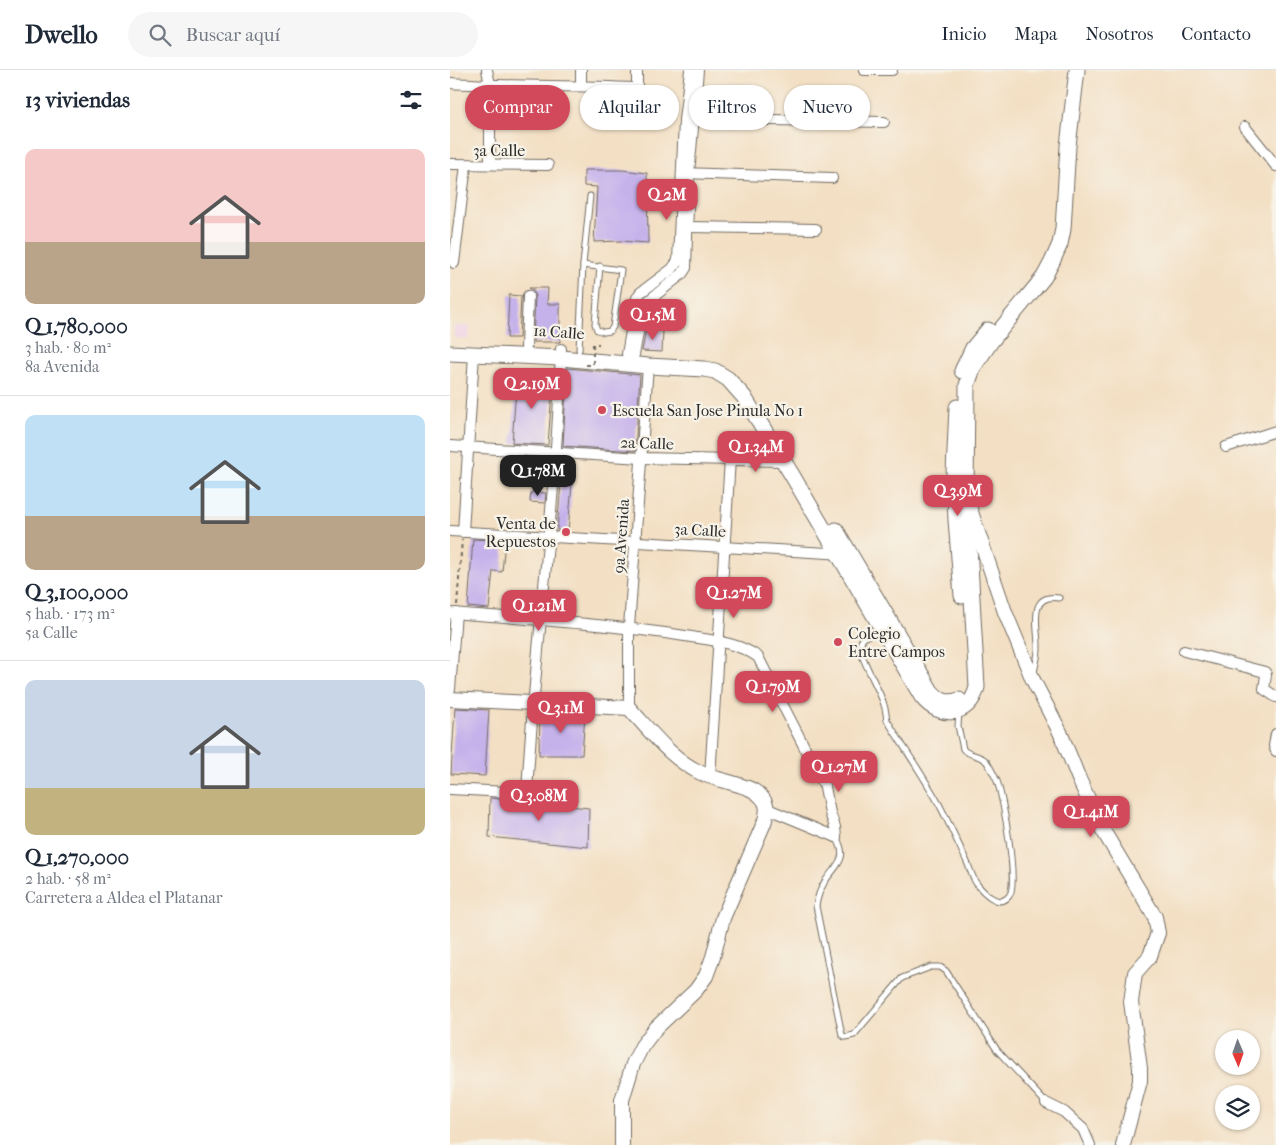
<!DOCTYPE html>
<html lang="es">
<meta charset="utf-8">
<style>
:root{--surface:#fff;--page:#f6f6f7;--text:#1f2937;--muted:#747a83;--line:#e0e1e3;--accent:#d1495b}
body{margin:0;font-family:"IM FELL French Canon",serif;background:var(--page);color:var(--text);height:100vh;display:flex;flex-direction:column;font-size:19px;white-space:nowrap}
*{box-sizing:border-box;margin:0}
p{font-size:16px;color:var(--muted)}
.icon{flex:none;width:28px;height:28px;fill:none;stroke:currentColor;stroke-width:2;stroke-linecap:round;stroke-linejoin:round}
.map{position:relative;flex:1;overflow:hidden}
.drawer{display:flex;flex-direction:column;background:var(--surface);width:450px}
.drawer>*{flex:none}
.hud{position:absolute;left:15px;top:15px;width:475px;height:45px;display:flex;gap:10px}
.needle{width:32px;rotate:178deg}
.controls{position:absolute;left:765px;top:960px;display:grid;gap:10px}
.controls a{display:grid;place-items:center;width:45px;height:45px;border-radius:50%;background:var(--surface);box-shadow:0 1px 4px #0004;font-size:25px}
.price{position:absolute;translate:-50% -42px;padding:0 11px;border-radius:10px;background:var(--accent);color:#fff;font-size:16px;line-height:32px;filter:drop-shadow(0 1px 2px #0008)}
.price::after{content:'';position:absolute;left:50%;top:30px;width:15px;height:11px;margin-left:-8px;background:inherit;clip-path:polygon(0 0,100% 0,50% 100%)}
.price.current{background:#222;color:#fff}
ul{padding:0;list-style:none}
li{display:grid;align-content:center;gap:10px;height:265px;padding:0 25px}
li+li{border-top:1px solid var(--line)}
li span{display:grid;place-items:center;height:155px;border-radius:10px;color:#555}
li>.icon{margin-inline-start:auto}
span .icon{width:90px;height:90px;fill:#fffc;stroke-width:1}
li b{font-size:21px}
h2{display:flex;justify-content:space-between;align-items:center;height:60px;padding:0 25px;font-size:21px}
.tag{padding:0 18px;border-radius:22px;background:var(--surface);box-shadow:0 1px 4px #0004;font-size:18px;line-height:45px}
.tag.current{background:var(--accent);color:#fff}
header{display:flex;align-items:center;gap:30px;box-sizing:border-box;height:70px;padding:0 25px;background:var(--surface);border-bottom:1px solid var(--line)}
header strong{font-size:24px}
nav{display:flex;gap:28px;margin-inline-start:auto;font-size:18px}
.search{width:350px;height:45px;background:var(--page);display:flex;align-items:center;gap:12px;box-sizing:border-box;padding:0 18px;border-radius:28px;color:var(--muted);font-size:19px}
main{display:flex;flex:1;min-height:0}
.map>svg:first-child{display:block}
.built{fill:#efd0e5}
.building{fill:#c6b2eb}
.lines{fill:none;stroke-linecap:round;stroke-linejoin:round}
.lane-casing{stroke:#716a60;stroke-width:7}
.street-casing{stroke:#716a60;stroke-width:12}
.secondary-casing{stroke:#716a60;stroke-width:16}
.primary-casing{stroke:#716a60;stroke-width:17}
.path{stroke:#716a60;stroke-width:2;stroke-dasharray:4 4;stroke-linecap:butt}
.lane{stroke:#fff;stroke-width:5}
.street{stroke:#fff;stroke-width:10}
.secondary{stroke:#fff;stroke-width:14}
.primary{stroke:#fff;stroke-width:15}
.path-bridge{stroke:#716a60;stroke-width:2;stroke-dasharray:4 4;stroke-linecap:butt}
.poi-dot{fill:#d1495b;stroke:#f7f3e8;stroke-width:2}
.labels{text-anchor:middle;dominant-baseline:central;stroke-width:4.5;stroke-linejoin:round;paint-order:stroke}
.street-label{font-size:16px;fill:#2b2b2b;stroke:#f7f3e8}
.poi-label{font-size:16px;fill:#2b2b2b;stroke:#f7f3e8;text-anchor:start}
</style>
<header>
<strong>Dwello</strong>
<div class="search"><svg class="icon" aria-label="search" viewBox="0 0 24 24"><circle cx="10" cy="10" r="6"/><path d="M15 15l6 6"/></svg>Buscar aquí</div>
<nav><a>Inicio</a><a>Mapa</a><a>Nosotros</a><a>Contacto</a></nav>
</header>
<main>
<section class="drawer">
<h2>13 viviendas<svg class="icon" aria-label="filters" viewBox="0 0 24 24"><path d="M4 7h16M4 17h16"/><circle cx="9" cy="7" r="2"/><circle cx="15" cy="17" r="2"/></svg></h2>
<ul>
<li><span style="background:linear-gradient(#f6c9c9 60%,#b9a48a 0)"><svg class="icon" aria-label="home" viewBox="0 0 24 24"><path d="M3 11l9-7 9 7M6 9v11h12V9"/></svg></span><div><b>Q 1,780,000</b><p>3 hab. · 80 m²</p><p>8a Avenida</p></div></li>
<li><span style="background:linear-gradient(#bfe0f5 65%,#b9a48a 0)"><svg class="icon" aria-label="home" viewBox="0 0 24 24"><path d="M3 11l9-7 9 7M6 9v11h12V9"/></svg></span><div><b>Q 3,100,000</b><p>5 hab. · 173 m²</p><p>5a Calle</p></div></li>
<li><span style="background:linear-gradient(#c9d6e8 70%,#c2b280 0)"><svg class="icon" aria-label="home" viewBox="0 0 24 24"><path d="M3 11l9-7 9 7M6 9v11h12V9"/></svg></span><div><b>Q 1,270,000</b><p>2 hab. · 58 m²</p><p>Carretera a Aldea el Platanar</p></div></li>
</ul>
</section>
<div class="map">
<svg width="826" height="1075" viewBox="0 0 826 1075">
<rect width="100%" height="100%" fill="#f7f3e8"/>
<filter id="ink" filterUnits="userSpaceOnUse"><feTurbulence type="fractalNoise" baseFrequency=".02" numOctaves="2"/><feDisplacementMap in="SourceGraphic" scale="10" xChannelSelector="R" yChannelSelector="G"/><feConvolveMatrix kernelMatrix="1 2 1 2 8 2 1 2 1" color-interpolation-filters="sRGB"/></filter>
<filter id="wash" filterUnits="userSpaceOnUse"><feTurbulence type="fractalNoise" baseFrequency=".0096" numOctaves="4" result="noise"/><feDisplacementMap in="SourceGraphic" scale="20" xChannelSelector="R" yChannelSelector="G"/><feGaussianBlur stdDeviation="1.12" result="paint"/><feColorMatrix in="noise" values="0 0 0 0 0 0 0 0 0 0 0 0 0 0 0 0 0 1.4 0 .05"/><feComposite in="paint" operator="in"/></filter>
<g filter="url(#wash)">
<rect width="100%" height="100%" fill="#f3dfc3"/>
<polygon class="built" points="4,256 20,256 19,269 4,268"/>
<g id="blocks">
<g class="building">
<polygon points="134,100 172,100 197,103 198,173 171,171 144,172 147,117 134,116"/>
<polygon points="79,218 98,218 97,234 110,234 110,272 83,272 85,226 84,222"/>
<polygon points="59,225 71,226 69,268 57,268"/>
<polygon points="196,260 213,261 212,282 192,281"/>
<polygon points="117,298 190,305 185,381 113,376"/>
<polygon points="67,305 103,308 98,375 62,373"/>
<polygon points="113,390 124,391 118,461 107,460"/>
<polygon points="81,422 96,423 95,433 80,432"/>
<polygon points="23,469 55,471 52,502 43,501 39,539 18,537"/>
<polygon points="5,638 39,640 35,706 1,704"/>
<polygon points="90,642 135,645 132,685 89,685"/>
<polygon points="40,728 139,738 138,777 39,767"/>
</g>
</g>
</g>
<g filter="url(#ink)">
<use href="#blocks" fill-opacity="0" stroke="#716a60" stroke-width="1"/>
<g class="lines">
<defs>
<g id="lane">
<polyline points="133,195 171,200 163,257 160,261 154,262 147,260 145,254 150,196"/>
<polyline points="129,280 133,195 140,126"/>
<path d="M431,564C422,562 411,566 410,576C409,586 431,622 434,635C436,640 436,645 437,650C454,678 473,705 489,734C499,753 508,773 517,792C520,799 522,806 526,813C533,822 549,839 559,826C569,815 553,727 547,711C544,705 540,696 536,691C530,684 518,686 513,679L508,656L509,642"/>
<path d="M584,602C586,594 588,586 588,579C589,560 576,523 609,528"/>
<path d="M386,767C400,790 385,795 374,813C370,820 367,829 366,836L392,965L395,967L404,965L452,908L481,897H490L496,901L547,980L596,1033"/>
</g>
<g id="street">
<polyline points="37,0 40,15 40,94"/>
<polyline points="414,0 442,0"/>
<path d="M0,13C61,17 123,15 184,18L187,16V0"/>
<polyline points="131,15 131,0"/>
<polyline points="238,50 256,49 434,52"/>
<polyline points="795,57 826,96"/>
<polyline points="0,94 98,95"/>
<polyline points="232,103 382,108"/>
<polyline points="237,157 366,159"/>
<polyline points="4,193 16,95"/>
<polyline points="76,277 78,226"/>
<polyline points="177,284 187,228 190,223 222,199 228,191 234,50 240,0"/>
<polyline points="184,285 193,235 232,204 236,198 239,104 248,0"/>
<polyline points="0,376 191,388 333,391"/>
<polyline points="776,377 826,361"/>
<polyline points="0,461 394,484"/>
<polyline points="13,462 24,284"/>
<path d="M0,543C79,549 157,554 235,566C259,570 288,572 308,587L375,717L380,743L385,757L386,767"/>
<polyline points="734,581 815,602 816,605 814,619 826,627"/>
<polyline points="0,619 6,543"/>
<polyline points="179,638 179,557 198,296"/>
<polyline points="826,664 824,676 826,681"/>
<polyline points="260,707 280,389"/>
<path d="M0,719L77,723C85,574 107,427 111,279"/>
<polyline points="318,739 386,767"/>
<polyline points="596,1033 614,1042 633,1059 640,1075"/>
</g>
<g id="secondary">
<polyline points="520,439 555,542 583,610 610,662 629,709 651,757 705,847 708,863 700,886 685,903 681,932 690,998 690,1011 673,1075"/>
<path d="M0,629L179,638C202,663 222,690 253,704C267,710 292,714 304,721C318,730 319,739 314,753L273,848L263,887L256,906L246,920L205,959L192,976L183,994L172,1030V1075"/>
</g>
<g id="primary">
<path d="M0,283L111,288L198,296L254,299L265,301L278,309L294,327L342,405L472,627C490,650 520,646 527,617L516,423L517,315L524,296L542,270L594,207L602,192L610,174L613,159L618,76L627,0"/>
<polyline points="512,301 523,278 538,260"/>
<polyline points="507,337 504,403 506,450 512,526"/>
<path d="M386,460L481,621C489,631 497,634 509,630"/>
</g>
</defs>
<use href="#lane" class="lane-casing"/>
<use href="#street" class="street-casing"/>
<use href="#secondary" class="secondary-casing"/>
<use href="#primary" class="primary-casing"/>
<polyline class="path" points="7,535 12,470"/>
<use href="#lane" class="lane"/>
<use href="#street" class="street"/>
<use href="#secondary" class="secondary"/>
<use href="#primary" class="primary"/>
<polyline class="path-bridge" points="136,295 143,295 143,274 149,274"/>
</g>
</g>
<g class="poi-dot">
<circle cx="152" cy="340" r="5"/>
<circle cx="116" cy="462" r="5"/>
<circle cx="388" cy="572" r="5"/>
</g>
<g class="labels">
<g class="street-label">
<text x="49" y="80">3a Calle</text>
<text transform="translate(109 262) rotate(4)">1a Calle</text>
<text transform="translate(197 373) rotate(2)">2a Calle</text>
<text transform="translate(250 460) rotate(3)">3a Calle</text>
<text transform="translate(171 466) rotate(-86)">9a Avenida</text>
</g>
<g class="poi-label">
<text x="162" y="340">Escuela San Jose Pinula No 1</text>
<text x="106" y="453" text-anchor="end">Venta de<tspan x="106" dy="18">Repuestos</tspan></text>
<text x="398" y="563">Colegio<tspan x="398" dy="18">Entre Campos</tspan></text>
</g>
</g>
</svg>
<div class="controls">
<a><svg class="needle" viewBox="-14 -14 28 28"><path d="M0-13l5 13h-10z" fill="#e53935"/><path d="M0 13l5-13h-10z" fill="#747a83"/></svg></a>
<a><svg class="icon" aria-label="layers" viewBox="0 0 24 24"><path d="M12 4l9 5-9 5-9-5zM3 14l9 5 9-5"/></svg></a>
</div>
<b class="price" style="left:217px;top:151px">Q 2M</b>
<b class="price" style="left:203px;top:271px">Q 1.5M</b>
<b class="price" style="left:82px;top:340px">Q 2.19M</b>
<b class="price" style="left:306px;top:403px">Q 1.34M</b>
<b class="price current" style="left:88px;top:427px">Q 1.78M</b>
<b class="price" style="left:508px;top:447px">Q 3.9M</b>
<b class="price" style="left:284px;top:549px">Q 1.27M</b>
<b class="price" style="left:89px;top:562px">Q 1.21M</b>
<b class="price" style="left:323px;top:643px">Q 1.79M</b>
<b class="price" style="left:111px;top:664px">Q 3.1M</b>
<b class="price" style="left:389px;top:723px">Q 1.27M</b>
<b class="price" style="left:89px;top:752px">Q 3.08M</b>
<b class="price" style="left:641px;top:768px">Q 1.41M</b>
<div class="hud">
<a class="tag current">Comprar</a>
<a class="tag">Alquilar</a>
<a class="tag">Filtros</a>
<a class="tag">Nuevo</a>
</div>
</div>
</main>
